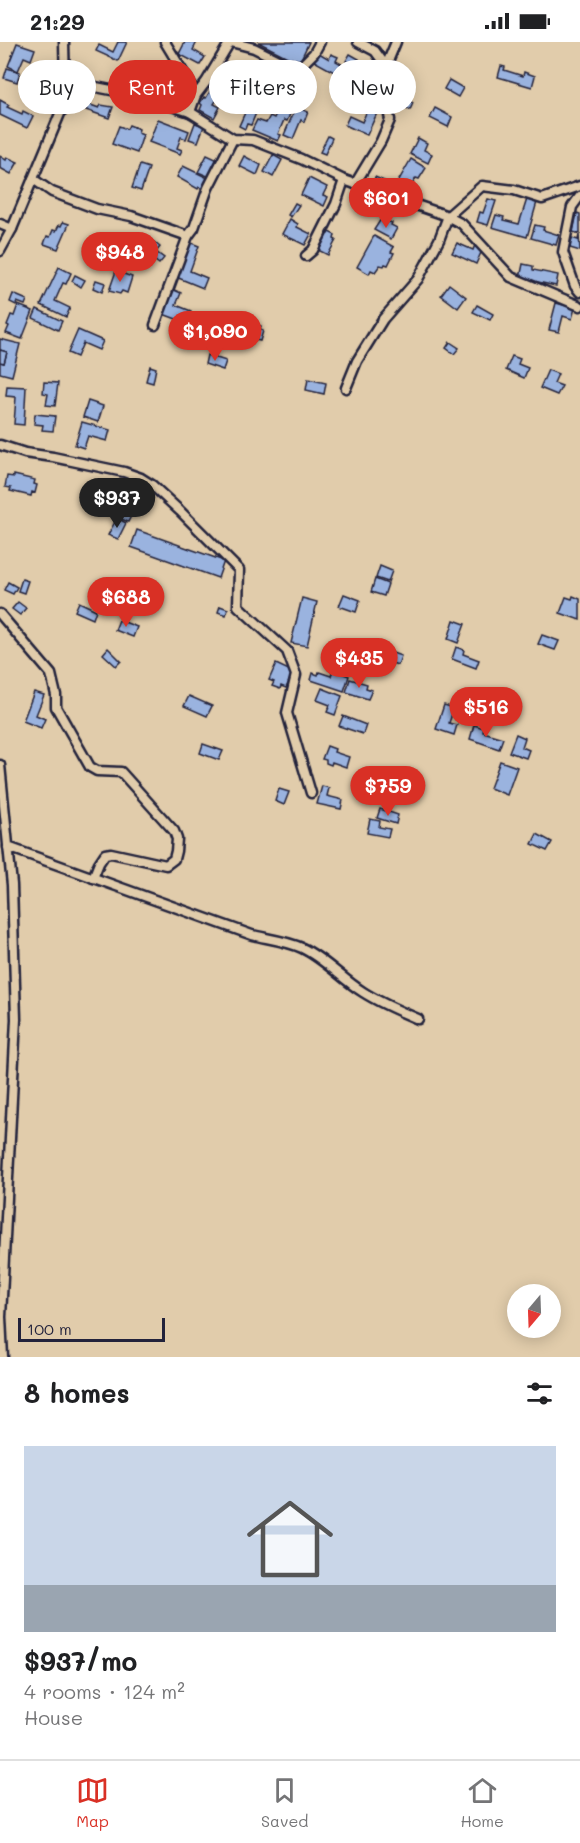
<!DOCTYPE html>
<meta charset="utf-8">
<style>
:root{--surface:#fff;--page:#f6f6f6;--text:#202124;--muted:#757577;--line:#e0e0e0;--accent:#d93025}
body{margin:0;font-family:Mali,sans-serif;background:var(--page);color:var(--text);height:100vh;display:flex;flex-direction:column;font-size:22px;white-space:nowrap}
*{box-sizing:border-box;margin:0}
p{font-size:20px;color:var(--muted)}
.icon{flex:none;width:33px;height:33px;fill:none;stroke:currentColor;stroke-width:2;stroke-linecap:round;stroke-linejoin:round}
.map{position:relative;height:1315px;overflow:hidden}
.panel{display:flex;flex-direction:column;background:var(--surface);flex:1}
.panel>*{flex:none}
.banner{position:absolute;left:18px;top:18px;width:544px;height:54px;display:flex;gap:12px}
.needle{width:39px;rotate:199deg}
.fabs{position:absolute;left:507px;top:1242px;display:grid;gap:12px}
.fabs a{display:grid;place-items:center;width:54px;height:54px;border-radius:50%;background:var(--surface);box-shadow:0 3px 15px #0003;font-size:30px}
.scale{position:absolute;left:18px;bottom:15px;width:147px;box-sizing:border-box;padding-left:6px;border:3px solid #22223b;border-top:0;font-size:16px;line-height:21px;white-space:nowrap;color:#22223b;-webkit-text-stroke:4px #e1ccab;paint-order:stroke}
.price{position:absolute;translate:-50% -51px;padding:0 14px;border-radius:21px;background:var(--accent);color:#fff;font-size:20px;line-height:39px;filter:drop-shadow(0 2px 3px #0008)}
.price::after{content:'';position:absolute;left:50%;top:36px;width:18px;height:14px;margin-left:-9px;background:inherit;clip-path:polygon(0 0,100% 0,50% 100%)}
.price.current{background:#222;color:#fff}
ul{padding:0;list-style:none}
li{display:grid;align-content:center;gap:12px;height:318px;padding:0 24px}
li+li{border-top:2px solid var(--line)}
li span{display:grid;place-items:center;height:186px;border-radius:0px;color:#555}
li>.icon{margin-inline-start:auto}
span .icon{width:108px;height:108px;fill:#fffc;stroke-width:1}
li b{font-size:26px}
h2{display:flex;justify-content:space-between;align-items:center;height:72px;padding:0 24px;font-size:26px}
.tag{padding:0 21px;border-radius:27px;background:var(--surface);box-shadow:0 3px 15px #0003;font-size:21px;line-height:54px}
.tag.current{background:var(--accent);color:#fff}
.status{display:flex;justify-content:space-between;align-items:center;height:42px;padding:0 30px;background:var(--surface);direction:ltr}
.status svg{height:16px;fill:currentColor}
.dock{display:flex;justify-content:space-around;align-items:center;height:84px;border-top:2px solid var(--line);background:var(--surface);font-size:16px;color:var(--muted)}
.dock a{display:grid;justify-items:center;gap:3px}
.dock .current{color:var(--accent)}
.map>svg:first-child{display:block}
.building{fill:#9ab3df;stroke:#22223b;stroke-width:1.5}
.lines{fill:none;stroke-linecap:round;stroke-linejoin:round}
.street-casing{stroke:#22223b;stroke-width:13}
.street{stroke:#e1ccab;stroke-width:8}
</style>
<div class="status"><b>21:29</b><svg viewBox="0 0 49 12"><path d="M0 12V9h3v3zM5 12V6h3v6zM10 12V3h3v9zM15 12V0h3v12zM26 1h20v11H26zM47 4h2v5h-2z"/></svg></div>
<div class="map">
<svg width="580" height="1315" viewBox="0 0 580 1315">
<rect width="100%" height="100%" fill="#e1ccab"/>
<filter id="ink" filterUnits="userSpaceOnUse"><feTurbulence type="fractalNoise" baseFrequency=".0167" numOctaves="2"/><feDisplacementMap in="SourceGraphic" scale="12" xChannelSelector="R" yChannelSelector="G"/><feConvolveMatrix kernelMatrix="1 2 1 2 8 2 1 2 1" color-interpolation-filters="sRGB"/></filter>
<g filter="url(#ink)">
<g class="building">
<polygon points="118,0 127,0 118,19 96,9 99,3 113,10"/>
<polygon points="185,0 197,0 193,8 205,15 200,23 179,12"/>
<polygon points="258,0 309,0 299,21"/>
<polygon points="17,1 35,7 31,18 24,15 18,29 8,24"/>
<polygon points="319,11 329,17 331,12 338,15 336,19 350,27 345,36 314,19"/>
<polygon points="350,12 359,17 355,24 346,19"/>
<polygon points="275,24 283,29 271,47 262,42"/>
<polygon points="501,24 505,25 504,28 523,34 524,30 535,34 532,45 498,35"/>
<polygon points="149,25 168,36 162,46 143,35"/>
<polygon points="7,26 20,30 17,40 4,36"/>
<polygon points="449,38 463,46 458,55 444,47"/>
<polygon points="212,46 221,51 214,62 220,65 214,76 200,68 202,63 200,61 204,55 206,56"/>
<polygon points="256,46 290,60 289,63 293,65 287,79 284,78 278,92 281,93 278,99 252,88 257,78 266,81 270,74 274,76 276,72 257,64 256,66 258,66 251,83 247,82 245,87 239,84"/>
<polygon points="358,50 372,54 369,62 364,60 365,56 357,53"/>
<polygon points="398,52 413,61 410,68 394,59"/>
<polygon points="373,55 382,60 367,93 345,83 349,74 362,80"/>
<polygon points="0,58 9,63 7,65 22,72 23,69 33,74 27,86 0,73"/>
<polygon points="88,62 99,66 101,63 113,65 109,76 86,68"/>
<polygon points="296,65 308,70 304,80 301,78 293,97 284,93"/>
<polygon points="435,66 452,75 448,85 430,76"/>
<polygon points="158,77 189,89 186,97 181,95 177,106 182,108 180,112 149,100"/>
<polygon points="195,81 204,84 198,100 189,97"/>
<polygon points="129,83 139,87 138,91 143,93 137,111 112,102 119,84 127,87"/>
<polygon points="328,94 332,96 325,112 320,110"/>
<polygon points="418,96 427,101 424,108 432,112 428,121 410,112"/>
<polygon points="207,113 218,118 210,135 198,130"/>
<polygon points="273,113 282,118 273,135 264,130"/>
<polygon points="0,114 6,118 7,115 18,120 11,132 0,126"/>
<polygon points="244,114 261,123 257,133 239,124"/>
<polygon points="411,117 426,126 419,137 416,136 412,143 415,145 408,152 395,145"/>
<polygon points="140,123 149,126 141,149 132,146"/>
<polygon points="183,124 210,137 204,148 199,145 198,147 177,135"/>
<polygon points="375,135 391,142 388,148 373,141"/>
<polygon points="309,136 327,145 323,153 328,155 324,164 301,153"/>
<polygon points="488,157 496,159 488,183 477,180 480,170 483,171"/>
<polygon points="527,157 537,160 527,195 492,185 496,173 504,175 503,178 519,182"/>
<polygon points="295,161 299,163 291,175 288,173"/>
<polygon points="577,171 580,172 580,192 573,190"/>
<polygon points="290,177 298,182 297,185 311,192 305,203 282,192"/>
<polygon points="381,177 392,181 391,183 397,186 391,197 374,188"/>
<polygon points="63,180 69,182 58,207 44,202 47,194 50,195 53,188 56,189 59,183 61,184"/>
<polygon points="535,183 544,185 543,188 559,193 556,203 531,196"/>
<polygon points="325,190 328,192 329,190 335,193 334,197 336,198 328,213 316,207"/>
<polygon points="579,193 580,209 570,206 572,196 578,198"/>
<polygon points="374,194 394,205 391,210 394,211 388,223 385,222 384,224 380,223 375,230 371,228 369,232 357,225"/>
<polygon points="114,197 130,205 126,214 108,207"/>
<polygon points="154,200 160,205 156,210 164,216 159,222 145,211"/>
<polygon points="189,200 199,204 190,229 207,236 203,246 176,235"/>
<polygon points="457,201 473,208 475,203 483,206 476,222 452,211"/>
<polygon points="523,222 533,224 533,228 558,233 556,244 520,236"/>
<polygon points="59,225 71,231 66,242 63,241 55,259 70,266 66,275 41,263"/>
<polygon points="116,229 132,235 127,251 122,249 120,252 109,249"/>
<polygon points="75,233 85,238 81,245 72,239"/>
<polygon points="96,238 105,241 102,250 93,246"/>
<polygon points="449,242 466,255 458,266 441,253"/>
<polygon points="172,247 181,251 176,263 191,269 187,281 163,272"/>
<polygon points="13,252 27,258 25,263 17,260 16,263 10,260"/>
<polygon points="556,261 575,266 572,277 563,274 559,290 549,288"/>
<polygon points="18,263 33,269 22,297 6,291 9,284 7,283 11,273 14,274"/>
<polygon points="477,263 493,272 490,278 473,270"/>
<polygon points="37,267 62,279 58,288 33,276"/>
<polygon points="212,273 219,275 218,278 245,283 243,295 202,287 205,275 211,276"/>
<polygon points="251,281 261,284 260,288 263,289 260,299 247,296"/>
<polygon points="78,288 103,299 99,308 83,301 77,315 68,311"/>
<polygon points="0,297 20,302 12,334 0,331 0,320 4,321 7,310 0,308"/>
<polygon points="450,300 459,306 454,312 446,306"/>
<polygon points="0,308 7,310 4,321 0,320"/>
<polygon points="207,313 226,319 223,328 205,322"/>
<polygon points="512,314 520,317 518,322 528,326 524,336 506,328"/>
<polygon points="150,324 156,326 153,341 146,339"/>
<polygon points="548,328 558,332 554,341 562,344 557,353 540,346"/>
<polygon points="308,337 326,341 324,352 306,348"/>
<polygon points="44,340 58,341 55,364 46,363 48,352 43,351"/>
<polygon points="7,344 26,345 24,383 14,382 16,355 6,354"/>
<polygon points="88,359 103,364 98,380 83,375"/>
<polygon points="35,372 55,374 53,389 42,388 43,383 34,382"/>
<polygon points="82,380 110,388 107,399 88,394 84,406 75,403"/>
<polygon points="14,433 35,438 34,442 37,443 35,451 32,450 31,454 10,449 11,446 5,445 7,434 14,435"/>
<polygon points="119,461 134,468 128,480 113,473"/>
<polygon points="117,476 126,481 118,497 108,493"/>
<polygon points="137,488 224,519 218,536 131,505"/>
<polygon points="380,524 392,529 388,540 376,536"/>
<polygon points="22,537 28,539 24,551 18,549"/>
<polygon points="375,537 388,542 384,554 371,550"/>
<polygon points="8,540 17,545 13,552 4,548"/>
<polygon points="344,552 360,558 356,570 339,564"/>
<polygon points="573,554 580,557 580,578 560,571 566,555 572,557"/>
<polygon points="302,556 317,560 307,604 291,601"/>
<polygon points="18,560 26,566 20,573 12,567"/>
<polygon points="79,560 96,568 93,577 75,569"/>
<polygon points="220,564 228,567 226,573 218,570"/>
<polygon points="119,578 137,585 133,595 115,588"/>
<polygon points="454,578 465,582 458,601 448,597"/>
<polygon points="542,593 559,599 555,608 538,602"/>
<polygon points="456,605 464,608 463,612 479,618 476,626 452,617"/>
<polygon points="108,606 121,619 116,624 103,612"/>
<polygon points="378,606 401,614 398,623 375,616"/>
<polygon points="276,622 293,630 286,646 281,644 280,647 272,644 274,640 269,638"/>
<polygon points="333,628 349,634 344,649 311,638 313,631 318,633 319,630 331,634"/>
<polygon points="350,637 367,642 366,646 372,648 368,657 346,650"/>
<polygon points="322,646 342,654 335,673 327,670 330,663 317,658"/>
<polygon points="34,650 44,653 36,673 45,677 41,686 23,679"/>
<polygon points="189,654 212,664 207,674 184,664"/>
<polygon points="444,663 454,666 449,681 457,683 454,693 436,687"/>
<polygon points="343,674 366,683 363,692 339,684"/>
<polygon points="474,683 484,686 483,690 503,696 499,707 470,697"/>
<polygon points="516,692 525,696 522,705 529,708 526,716 509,710"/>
<polygon points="203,702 223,709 219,718 200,711"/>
<polygon points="327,704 335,707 334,710 349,715 346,725 332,720 331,723 326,721 326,718 322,717"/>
<polygon points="500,719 517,725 507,753 490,746"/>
<polygon points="322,744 329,746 327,754 343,758 341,767 317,762"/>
<polygon points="279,747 289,750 284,763 275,759"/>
<polygon points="380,767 398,773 396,782 377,776"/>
<polygon points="370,777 380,779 379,785 390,787 388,795 367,791"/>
<polygon points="537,792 552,800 547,809 532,802"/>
</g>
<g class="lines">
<defs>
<g id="street">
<polyline points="165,0 188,38 196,53 190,70"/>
<polyline points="231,0 254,6 284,21 301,24 314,11 320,0"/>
<polyline points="358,0 375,9 386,24"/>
<polyline points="65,45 86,43 141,54 190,70 233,97 253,98 301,117 344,138 445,173 462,182 511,235 580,264"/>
<polyline points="196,53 206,40 230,0"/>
<polyline points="33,137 52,150 97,167 131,174 188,194 155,283"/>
<polyline points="355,142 381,99 390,78 383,40 386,24 396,0"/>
<polyline points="580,154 572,165 563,210 575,244 580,250"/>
<polyline points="0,182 12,187"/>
<polyline points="188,194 194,186 208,146 233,97"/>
<polyline points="0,209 12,187 62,67 65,45 64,0"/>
<polyline points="306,214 313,208 336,162 344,138"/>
<polyline points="346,346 357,319 383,277 418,237 439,198 448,174 482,144 514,148 542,157 580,144"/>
<polyline points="0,403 25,411 53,415 124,430 141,436 152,443 180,469 239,528 238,564 287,609 296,633 287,671 311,751"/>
<polyline points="0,572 51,632 56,653 56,665 90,725 97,729 121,730 174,789 177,797 176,809 174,817 166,823 111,811 105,812 99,821 93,836"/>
<polyline points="0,723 12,843 16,977 1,1275 3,1315"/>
<path d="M8,805L252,893C269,897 287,899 302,906C325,917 342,937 363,950C380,961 399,969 418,977"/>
</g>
</defs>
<use href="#street" class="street-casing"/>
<use href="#street" class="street"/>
</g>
</g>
</svg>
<div class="fabs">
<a><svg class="needle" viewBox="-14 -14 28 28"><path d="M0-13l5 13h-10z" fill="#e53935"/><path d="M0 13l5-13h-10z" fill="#757577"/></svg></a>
</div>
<div class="scale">100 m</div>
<b class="price" style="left:386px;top:187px">$601</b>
<b class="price" style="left:120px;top:241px">$948</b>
<b class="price" style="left:215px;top:320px">$1,090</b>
<b class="price current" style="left:117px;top:487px">$937</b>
<b class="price" style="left:126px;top:586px">$688</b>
<b class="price" style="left:359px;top:647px">$435</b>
<b class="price" style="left:486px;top:696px">$516</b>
<b class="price" style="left:388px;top:775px">$759</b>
<div class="banner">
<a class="tag">Buy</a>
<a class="tag current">Rent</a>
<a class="tag">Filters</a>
<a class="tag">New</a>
</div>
</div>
<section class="panel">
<h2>8 homes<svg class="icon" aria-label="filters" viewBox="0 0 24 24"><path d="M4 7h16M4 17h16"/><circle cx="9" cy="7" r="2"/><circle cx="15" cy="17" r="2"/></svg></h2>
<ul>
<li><span style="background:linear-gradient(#c9d6e8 75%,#9aa5b1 0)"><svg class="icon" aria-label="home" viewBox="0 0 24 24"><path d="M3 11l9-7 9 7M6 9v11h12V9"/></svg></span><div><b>$937/mo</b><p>4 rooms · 124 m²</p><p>House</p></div></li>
</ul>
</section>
<nav class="dock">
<a class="current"><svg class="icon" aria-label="map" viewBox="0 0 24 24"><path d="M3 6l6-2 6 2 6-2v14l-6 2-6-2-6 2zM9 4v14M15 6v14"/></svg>Map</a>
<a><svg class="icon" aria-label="saved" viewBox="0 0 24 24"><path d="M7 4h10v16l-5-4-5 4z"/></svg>Saved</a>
<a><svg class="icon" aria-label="home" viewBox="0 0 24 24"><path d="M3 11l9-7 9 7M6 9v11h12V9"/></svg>Home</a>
</nav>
